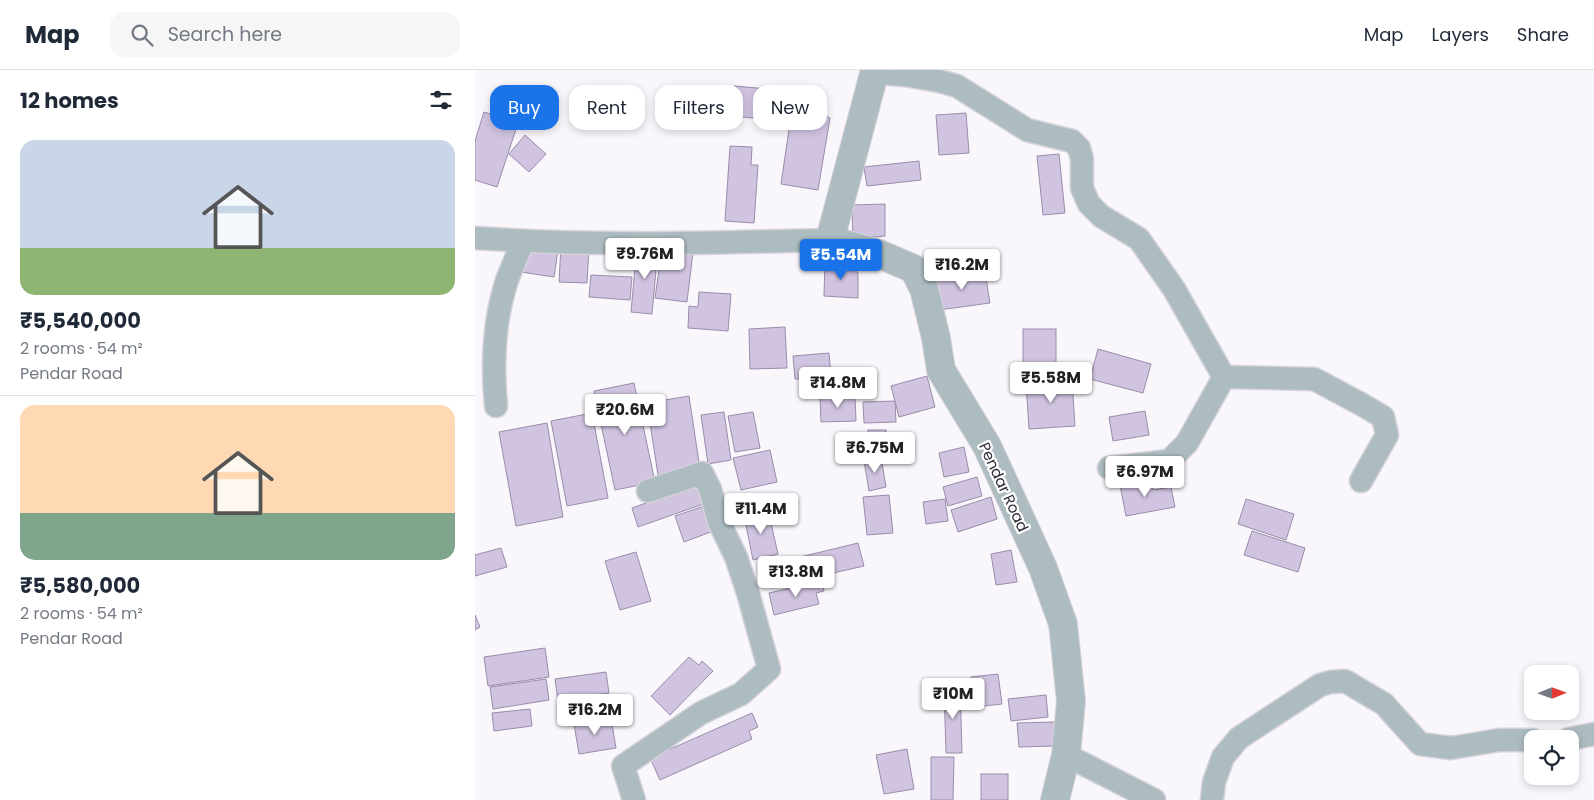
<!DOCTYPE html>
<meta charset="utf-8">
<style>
:root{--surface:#fff;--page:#f6f6f7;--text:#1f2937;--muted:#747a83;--line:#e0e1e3;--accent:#1a73e8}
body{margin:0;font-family:Poppins,sans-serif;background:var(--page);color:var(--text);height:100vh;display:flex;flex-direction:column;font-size:19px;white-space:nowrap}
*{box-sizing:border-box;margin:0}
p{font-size:16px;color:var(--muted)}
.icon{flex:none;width:28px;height:28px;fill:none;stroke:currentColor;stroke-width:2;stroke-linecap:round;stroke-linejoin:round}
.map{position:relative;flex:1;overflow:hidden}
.drawer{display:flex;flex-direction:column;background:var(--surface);width:475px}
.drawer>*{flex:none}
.top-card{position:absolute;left:15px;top:15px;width:475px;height:45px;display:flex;gap:10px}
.needle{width:32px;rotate:89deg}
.buttons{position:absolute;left:1049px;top:595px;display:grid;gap:10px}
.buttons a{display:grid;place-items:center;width:55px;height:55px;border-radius:10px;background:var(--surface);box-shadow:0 2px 8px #0003;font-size:25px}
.price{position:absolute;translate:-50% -42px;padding:0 11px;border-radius:5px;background:#fff;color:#222;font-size:16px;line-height:32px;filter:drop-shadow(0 1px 2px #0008)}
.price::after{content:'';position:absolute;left:50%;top:30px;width:15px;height:11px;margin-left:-8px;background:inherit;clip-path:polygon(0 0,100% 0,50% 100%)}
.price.selected{background:var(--accent);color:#fff}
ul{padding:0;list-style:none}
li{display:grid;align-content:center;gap:10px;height:265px;padding:0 20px}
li+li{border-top:1px solid var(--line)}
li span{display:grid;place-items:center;height:155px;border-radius:15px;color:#555}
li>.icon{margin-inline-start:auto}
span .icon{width:90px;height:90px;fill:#fffc;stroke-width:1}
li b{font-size:21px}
h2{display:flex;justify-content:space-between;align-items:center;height:60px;padding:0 20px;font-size:21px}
.tag{padding:0 18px;border-radius:15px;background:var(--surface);box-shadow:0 2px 8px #0003;font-size:18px;line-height:45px}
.tag.selected{background:var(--accent);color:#fff}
header{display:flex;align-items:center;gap:30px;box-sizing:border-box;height:70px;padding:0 25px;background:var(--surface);border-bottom:1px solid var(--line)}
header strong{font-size:24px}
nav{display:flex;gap:28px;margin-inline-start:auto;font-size:18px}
.search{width:350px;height:45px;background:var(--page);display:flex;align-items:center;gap:12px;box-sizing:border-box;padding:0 18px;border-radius:15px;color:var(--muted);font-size:19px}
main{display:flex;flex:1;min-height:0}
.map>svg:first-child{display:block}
.building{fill:#d1c4e1;stroke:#998da9}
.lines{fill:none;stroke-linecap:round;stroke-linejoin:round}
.minor-casing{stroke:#d5d2d9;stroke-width:25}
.tertiary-casing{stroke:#d5d2d9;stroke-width:30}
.minor{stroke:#acbcc0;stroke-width:22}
.tertiary{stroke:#acbcc0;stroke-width:28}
.labels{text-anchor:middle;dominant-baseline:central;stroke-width:4.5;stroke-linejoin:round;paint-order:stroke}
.street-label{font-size:15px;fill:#312c38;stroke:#fff}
</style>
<header>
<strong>Map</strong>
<div class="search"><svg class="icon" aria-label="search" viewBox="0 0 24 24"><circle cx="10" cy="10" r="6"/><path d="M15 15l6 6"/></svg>Search here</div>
<nav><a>Map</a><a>Layers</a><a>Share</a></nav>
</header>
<main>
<section class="drawer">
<h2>12 homes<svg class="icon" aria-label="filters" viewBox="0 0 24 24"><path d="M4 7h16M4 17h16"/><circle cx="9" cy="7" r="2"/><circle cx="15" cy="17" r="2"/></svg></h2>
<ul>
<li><span style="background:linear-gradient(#c9d6e8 70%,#8fb573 0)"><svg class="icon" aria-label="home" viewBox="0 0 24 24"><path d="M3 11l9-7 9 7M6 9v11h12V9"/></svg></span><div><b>₹5,540,000</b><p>2 rooms · 54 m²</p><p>Pendar Road</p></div></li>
<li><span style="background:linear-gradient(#ffd9b3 70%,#7fa58c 0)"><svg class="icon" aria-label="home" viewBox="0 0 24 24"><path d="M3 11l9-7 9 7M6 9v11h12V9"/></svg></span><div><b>₹5,580,000</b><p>2 rooms · 54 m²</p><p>Pendar Road</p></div></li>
</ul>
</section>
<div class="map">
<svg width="1119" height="730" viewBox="0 0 1119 730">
<rect width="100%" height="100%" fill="#f9f6fc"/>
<g class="building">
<polygon points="259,16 293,19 290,49 256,46"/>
<polygon points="318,32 355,48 343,120 306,114"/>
<polygon points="9,42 43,53 22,117 0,110 0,71"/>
<polygon points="491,43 494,83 464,85 461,45"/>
<polygon points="50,65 71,84 54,102 34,84"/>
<polygon points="255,76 277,77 276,95 283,95 279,153 250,151"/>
<polygon points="584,84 590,143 568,145 562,86"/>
<polygon points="444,91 446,110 392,116 389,97"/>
<polygon points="410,134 410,166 378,169 377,135"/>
<polygon points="50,175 83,180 79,207 46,202"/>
<polygon points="86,176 114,177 112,213 84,212"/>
<polygon points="162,176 183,178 177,244 156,242"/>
<polygon points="187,178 218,182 212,232 180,228"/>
<polygon points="350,192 369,193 383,203 383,228 349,226"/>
<polygon points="510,202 515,233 464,240 460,210"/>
<polygon points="116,205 157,207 155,230 114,227"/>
<polygon points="224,222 256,224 253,261 213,258 214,236 223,237"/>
<polygon points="310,257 312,298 275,299 274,259"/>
<rect x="548" y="259" width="33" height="44"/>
<polygon points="623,279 676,294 668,323 615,309"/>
<polygon points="354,283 356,307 320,309 318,286"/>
<polygon points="452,306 460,337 424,347 416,316"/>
<polygon points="597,310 600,356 554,359 551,313"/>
<polygon points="159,313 180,412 140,420 119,321"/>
<polygon points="214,326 225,399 183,405 172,333"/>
<polygon points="380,326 381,351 346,352 345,327"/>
<polygon points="420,331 421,352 389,353 388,332"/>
<polygon points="670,341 674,365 638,371 634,347"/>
<polygon points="249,342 256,390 233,394 226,345"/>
<polygon points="278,342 285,378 260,382 253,346"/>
<polygon points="117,343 133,428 92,436 76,351"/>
<polygon points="72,353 88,447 41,456 24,362"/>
<rect x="393" y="360" width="18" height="24"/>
<polygon points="489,377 494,402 469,407 464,383"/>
<polygon points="295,380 302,412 266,420 258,388"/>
<polygon points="406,387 411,417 394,421 389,391"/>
<polygon points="502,407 507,426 473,436 468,417"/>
<polygon points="675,409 678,420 696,417 700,437 651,446 645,415"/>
<polygon points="228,413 234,432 163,457 157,438"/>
<polygon points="414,425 418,463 392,465 388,427"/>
<polygon points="516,427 522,449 483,462 476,440"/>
<polygon points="470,429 473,451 451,454 448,432"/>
<polygon points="771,429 819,444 811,470 763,454"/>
<polygon points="232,435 241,460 209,472 200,446"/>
<polygon points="293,440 303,484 278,490 269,445"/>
<polygon points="777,461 830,478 823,502 769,485"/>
<polygon points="383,473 389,496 297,517 292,495"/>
<polygon points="26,478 32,497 0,506 0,485"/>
<polygon points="536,480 542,512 521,515 516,484"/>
<polygon points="161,482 176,531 145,540 130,491"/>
<polygon points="347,511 349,521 341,523 344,534 299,545 294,523"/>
<polygon points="0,545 5,557 0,560"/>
<polygon points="70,578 74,607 13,616 9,587"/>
<polygon points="214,587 224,595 227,591 238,601 195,645 176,626"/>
<polygon points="131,602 134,623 83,631 80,609"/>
<polygon points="523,604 527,634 499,637 496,607"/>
<polygon points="71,609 74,630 18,639 15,617"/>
<polygon points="485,617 487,683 471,683 469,618"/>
<polygon points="571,625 573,647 536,651 533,629"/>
<polygon points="55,639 57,656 19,661 17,643"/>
<polygon points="277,643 283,657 274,661 277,669 185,710 175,688"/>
<polygon points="136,648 141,678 104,684 99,654"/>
<polygon points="580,652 581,676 544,677 542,653"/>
<polygon points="432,679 439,719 409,724 401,685"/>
<polygon points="456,687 479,687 478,730 456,730"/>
<rect x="506" y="704" width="27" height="26"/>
</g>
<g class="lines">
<defs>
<g id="minor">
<polyline points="400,3 430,5 464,11 482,16 552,60 597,71 604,78 607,89 607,118 614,134 626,146 664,169 699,219 749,307 712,373 694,391 634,398"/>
<path d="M0,168C118,176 237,173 355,170"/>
<polyline points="749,307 839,309 886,334 908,347 912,365 886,411"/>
<path d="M21,336C17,294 19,250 32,210C37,197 43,184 48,171"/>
<polyline points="1094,669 1119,664"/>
<polyline points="591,685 679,730"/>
<polyline points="159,730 148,696 226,643 266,624 294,599 273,523 261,487 244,452 235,419 227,403 173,421"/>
<polyline points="737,730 739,712 748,687 764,668 845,615 856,612 870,611 909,634 945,674 976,678 1024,670 1058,670"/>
</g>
<polyline id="tertiary" points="400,0 355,170 404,184 439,199 449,219 461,268 466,300 512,376 568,498 588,554 596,631 591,685 580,730"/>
</defs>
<use href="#minor" class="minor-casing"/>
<use href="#tertiary" class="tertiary-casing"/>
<use href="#minor" class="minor"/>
<use href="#tertiary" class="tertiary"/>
</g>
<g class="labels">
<g class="street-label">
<text transform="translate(529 417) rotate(65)">Pendar Road</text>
</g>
</g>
</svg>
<div class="buttons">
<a><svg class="needle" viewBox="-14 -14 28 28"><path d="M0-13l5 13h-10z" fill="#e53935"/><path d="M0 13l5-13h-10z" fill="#747a83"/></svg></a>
<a><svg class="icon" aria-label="locate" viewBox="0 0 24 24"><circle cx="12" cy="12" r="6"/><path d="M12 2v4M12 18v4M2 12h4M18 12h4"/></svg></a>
</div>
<b class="price" style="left:170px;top:210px">₹9.76M</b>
<b class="price selected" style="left:366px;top:211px">₹5.54M</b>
<b class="price" style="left:487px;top:221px">₹16.2M</b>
<b class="price" style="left:576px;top:334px">₹5.58M</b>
<b class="price" style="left:363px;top:339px">₹14.8M</b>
<b class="price" style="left:150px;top:366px">₹20.6M</b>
<b class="price" style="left:400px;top:404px">₹6.75M</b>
<b class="price" style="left:670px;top:428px">₹6.97M</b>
<b class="price" style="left:286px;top:465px">₹11.4M</b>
<b class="price" style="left:321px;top:528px">₹13.8M</b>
<b class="price" style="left:478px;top:650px">₹10M</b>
<b class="price" style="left:120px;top:666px">₹16.2M</b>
<div class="top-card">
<a class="tag selected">Buy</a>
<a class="tag">Rent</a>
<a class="tag">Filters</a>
<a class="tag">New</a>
</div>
</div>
</main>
